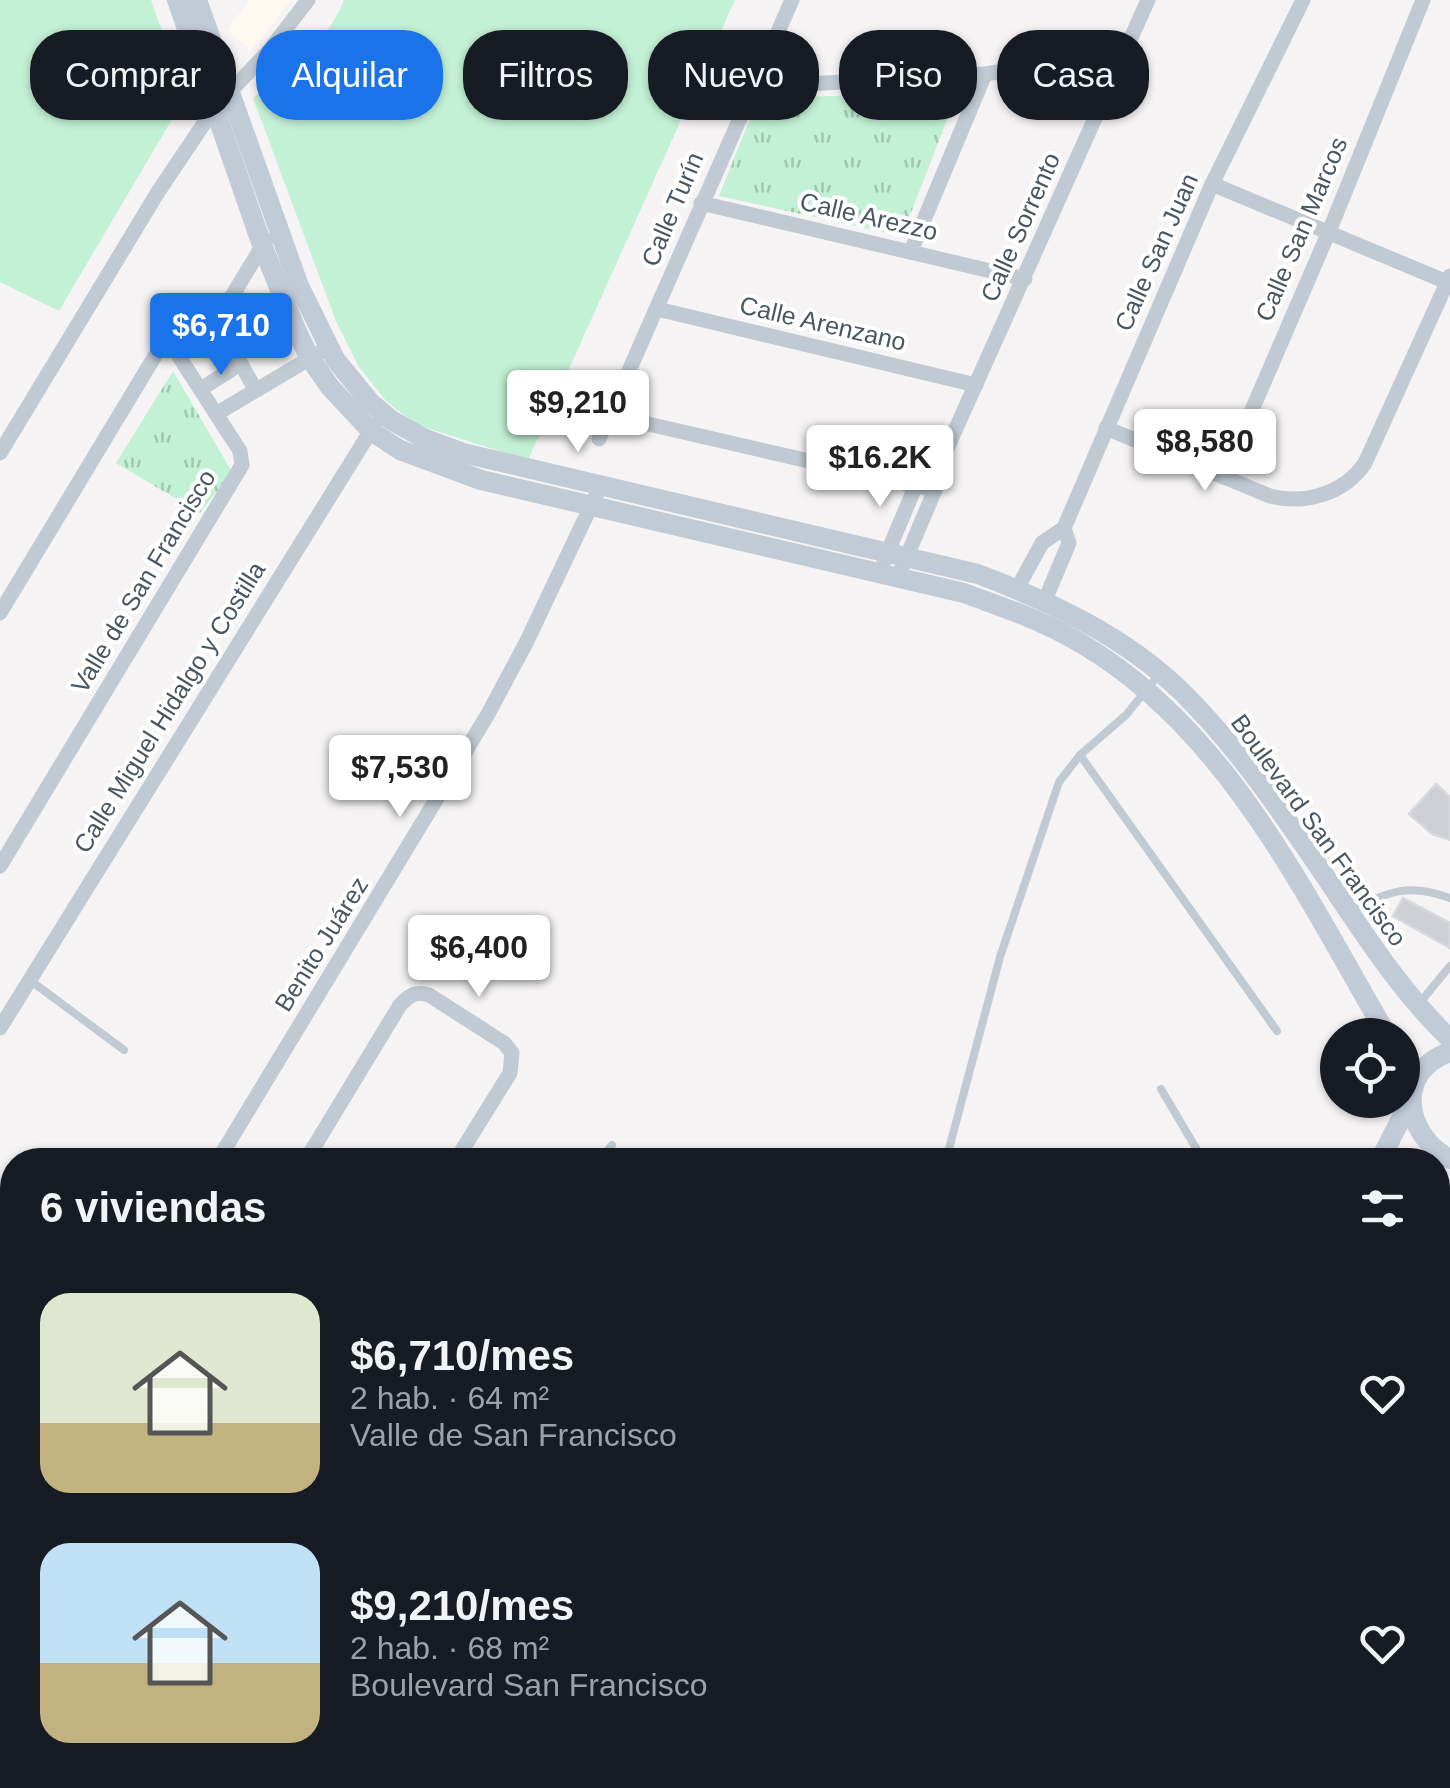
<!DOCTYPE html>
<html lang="es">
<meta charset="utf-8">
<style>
:root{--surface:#171b24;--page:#20242c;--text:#f1f3f6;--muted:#9ea1a6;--accent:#1a73e8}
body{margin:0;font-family:Arial,sans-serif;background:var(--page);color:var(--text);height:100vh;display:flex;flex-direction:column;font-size:38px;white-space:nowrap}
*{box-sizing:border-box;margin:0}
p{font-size:32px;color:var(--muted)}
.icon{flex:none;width:55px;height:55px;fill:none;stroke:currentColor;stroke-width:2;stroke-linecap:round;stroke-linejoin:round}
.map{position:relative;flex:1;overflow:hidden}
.side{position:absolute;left:0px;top:1148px;width:1450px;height:642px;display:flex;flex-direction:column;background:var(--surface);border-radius:40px 40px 0 0;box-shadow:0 2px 8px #0004}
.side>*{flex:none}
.guide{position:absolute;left:30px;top:30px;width:1390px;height:90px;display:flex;gap:20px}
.tools{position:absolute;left:1320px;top:1018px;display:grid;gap:20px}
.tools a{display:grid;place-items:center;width:100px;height:100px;border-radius:50%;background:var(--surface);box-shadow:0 2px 8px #0004;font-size:50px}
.price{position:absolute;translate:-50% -85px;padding:0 22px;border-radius:10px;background:#fff;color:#222;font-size:32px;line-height:65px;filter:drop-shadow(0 2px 5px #0008)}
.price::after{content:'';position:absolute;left:50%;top:60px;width:30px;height:22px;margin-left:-15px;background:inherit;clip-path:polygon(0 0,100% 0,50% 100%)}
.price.on{background:var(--accent);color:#fff}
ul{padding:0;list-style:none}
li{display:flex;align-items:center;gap:30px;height:250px;padding:0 40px}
li span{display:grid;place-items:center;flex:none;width:280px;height:200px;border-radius:30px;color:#555}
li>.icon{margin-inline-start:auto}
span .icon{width:120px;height:120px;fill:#fffc;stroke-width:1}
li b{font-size:42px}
h2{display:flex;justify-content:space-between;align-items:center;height:120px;padding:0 40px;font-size:42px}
.pill{padding:0 35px;border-radius:40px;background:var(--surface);box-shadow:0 2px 8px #0004;font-size:35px;line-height:90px}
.pill.on{background:var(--accent);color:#fff}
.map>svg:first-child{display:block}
.commercial{fill:#fdf9ef}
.green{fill:#c3f1d5}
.park{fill:url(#park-tufts)}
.building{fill:#cdcfd5;stroke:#d7d9de;stroke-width:2.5}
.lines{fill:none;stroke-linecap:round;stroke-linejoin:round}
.lane{stroke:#c1cad2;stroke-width:8}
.street{stroke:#c1cad2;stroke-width:15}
.secondary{stroke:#c1cbd6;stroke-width:20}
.labels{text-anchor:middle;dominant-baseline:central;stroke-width:8;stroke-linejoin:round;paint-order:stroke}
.street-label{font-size:25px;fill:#4a5661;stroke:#fff}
</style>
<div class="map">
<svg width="1450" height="1788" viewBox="0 0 1450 1788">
<defs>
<pattern id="park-tufts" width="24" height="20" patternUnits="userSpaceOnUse" patternTransform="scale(2.5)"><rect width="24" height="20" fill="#c3f1d5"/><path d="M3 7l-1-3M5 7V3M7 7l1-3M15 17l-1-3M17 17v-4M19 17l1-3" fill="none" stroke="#a0c6b0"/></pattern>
</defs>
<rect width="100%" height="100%" fill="#f5f3f3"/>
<polygon class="commercial" points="249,0 291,0 251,51 227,30"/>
<g class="green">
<polygon points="0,0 151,0 161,28 178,109 59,311 0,282"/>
<path d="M344,0H735L528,460L417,425L387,402L359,367L336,321L253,98C291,71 326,44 344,0Z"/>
<polygon points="169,1778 431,1778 425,1788 163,1788"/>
</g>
<g class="park">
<polygon points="958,91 902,236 719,196 758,99"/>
<polygon points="173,371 232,472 200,513 116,463"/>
</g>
<g class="building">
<polygon points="1436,784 1450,797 1450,840 1432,834 1409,814"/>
<polygon points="1403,898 1450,923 1450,948 1393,916"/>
</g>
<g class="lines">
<g class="lane">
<polyline points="1080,755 1277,1031"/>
<path d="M1351,911C1390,891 1407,883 1450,898"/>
<polyline points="31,981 124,1050"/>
<polyline points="1418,1005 1450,966"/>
<polyline points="1161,1089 1203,1160"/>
<polyline points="600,1160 612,1145"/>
<polyline points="946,1160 1000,957 1059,782 1080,755 1126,715 1160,673"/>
<polyline points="477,1778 494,1788"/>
</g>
<g class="street">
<polyline points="752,87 985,74 1125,52"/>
<polyline points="1212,184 1447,282"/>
<polyline points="701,203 1025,279"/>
<polyline points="911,251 985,74"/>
<polyline points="657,309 976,385"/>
<polyline points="201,389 240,364"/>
<polyline points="255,389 226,337 222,319 229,301 266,240"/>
<polyline points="216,414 329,347"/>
<polyline points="609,415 935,490"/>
<path d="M1106,428L1270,496C1306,505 1345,493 1365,463L1450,276"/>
<polyline points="599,439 792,0"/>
<polyline points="0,453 158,192 215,107 268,52 308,0"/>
<polyline points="1223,477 1328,234 1423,0"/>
<polyline points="884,561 916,485 924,480"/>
<polyline points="898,577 935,490 936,473 1148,0"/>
<polyline points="1017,589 1042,543 1064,528 1212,184 1303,0"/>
<polyline points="1045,600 1069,543 1064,528"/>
<polyline points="0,613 164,341 169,341 240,451 242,465 0,866"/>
<polyline points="0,1028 375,424"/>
<polyline points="218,1160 488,714 526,643 600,487"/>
<path d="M306,1160L400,1005C410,995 415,991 429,995L504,1043L512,1053L510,1073L456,1160"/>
<polyline points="0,1265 12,1244"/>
<polyline points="1438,1266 1450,1256"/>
<polyline points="1438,1472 1450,1452"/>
<polyline points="0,1520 12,1499"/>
<polyline points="1438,1722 1450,1701"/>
<polyline points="1438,1775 1446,1788"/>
<polyline points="664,1778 682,1788"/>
<polyline points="1243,1778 1262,1788"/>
<polyline points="144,1788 150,1778"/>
<polyline points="440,1788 446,1778"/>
<polyline points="832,1788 838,1778"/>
<polyline points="1049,1788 1054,1778"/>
<polyline points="1180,1788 1186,1778"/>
</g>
<g class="secondary">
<path d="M177,0L262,245L295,327L309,357L330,387L371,431L400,450L481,480L964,593C1004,608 1045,621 1082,644C1228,730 1305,895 1387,1035"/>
<path d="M197,0L299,286L335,359L370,402L391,420L425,439L463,453L978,574C1051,602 1124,636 1181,691C1235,744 1279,808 1321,870C1361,929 1399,990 1450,1039"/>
<path d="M1450,1052C1394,1071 1404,1135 1450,1159"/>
<polyline points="1380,1160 1410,1101"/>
<polyline points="943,1788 949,1778"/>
</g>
</g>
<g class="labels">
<g class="street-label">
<text transform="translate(672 209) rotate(-67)">Calle Turín</text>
<text transform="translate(869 216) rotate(13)">Calle Arezzo</text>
<text transform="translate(1020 227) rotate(-66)">Calle Sorrento</text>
<text transform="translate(1301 229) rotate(-67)">Calle San Marcos</text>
<text transform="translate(1156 252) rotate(-66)">Calle San Juan</text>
<text transform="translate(823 323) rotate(13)">Calle Arenzano</text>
<text transform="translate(143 581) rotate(-59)">Valle de San Francisco</text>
<text transform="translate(169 707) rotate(-58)">Calle Miguel Hidalgo y Costilla</text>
<text transform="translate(1319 830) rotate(54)">Boulevard San Francisco</text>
<text transform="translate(321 944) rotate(-58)">Benito Juárez</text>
</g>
</g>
</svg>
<div class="tools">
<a><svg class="icon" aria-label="locate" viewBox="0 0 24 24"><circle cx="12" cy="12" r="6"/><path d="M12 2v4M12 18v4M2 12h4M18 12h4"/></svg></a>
</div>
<b class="price on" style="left:221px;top:378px">$6,710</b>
<b class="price" style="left:578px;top:455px">$9,210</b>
<b class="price" style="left:1205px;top:494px">$8,580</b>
<b class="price" style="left:880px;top:510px">$16.2K</b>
<b class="price" style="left:400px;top:820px">$7,530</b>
<b class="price" style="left:479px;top:1000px">$6,400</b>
<div class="guide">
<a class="pill">Comprar</a>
<a class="pill on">Alquilar</a>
<a class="pill">Filtros</a>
<a class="pill">Nuevo</a>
<a class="pill">Piso</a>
<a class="pill">Casa</a>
</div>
<section class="side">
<h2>6 viviendas<svg class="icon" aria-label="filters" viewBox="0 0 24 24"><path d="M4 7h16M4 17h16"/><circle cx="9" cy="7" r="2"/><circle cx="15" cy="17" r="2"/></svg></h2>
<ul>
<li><span style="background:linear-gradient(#dfe7d0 65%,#c2b280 0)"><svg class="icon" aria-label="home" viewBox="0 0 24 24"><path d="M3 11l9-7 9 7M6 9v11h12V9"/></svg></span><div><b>$6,710/mes</b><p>2 hab. · 64 m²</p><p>Valle de San Francisco</p></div><svg class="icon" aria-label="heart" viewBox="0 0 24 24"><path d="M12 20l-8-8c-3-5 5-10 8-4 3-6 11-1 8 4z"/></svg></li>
<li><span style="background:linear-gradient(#bfe0f5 60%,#c2b280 0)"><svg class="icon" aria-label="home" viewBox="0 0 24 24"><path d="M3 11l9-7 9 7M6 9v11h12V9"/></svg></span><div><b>$9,210/mes</b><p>2 hab. · 68 m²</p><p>Boulevard San Francisco</p></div><svg class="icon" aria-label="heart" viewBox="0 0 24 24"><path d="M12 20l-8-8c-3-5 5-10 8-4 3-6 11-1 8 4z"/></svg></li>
</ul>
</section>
</div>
